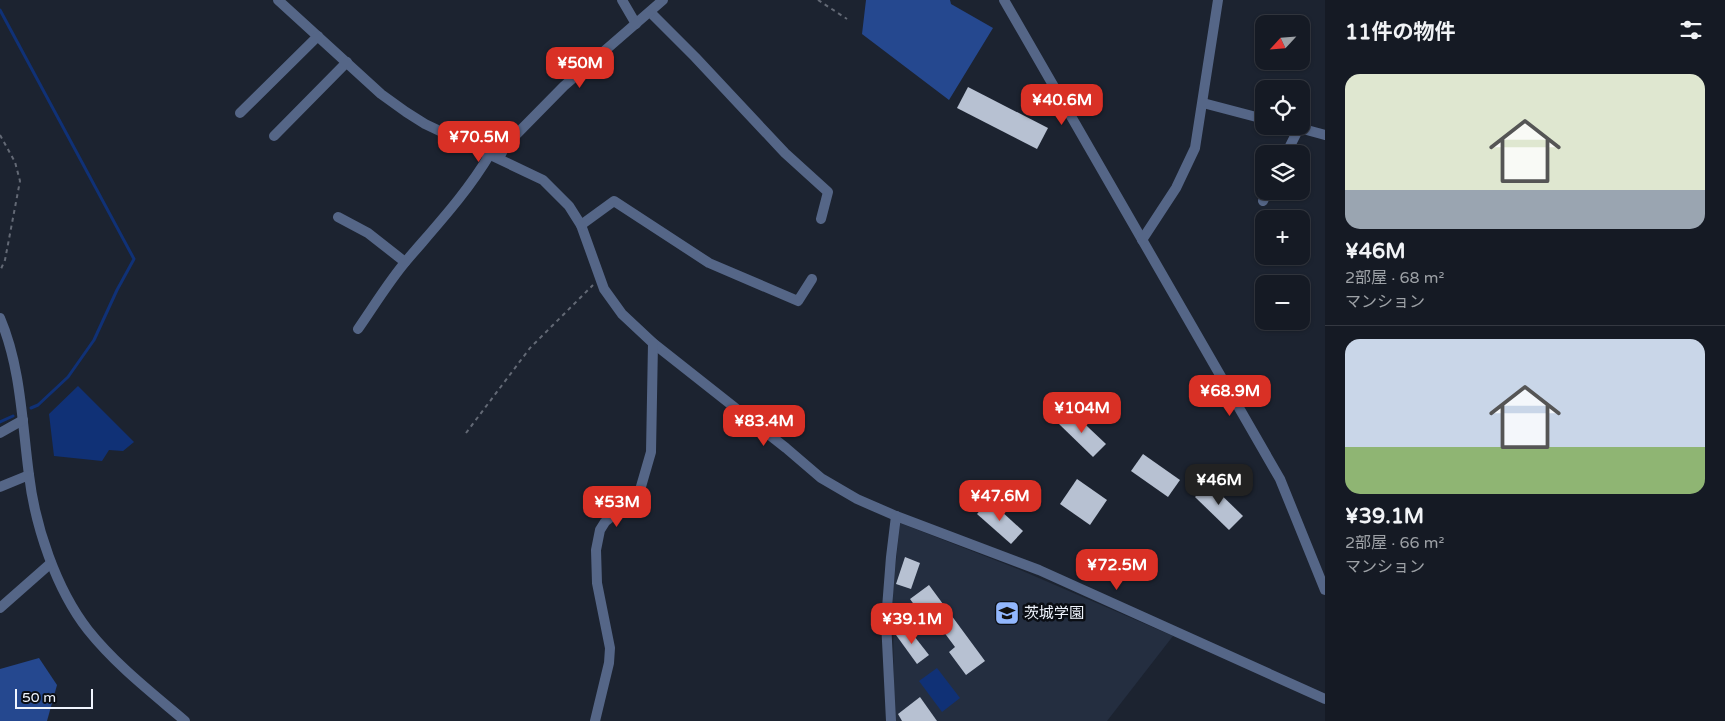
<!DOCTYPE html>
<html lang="ja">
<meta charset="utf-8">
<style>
:root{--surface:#151a24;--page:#222731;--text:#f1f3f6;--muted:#9da1a6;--line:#343841;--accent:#d93025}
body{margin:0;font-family:"Varela Round","Noto Sans JP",sans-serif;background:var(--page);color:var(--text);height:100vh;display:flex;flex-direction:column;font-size:19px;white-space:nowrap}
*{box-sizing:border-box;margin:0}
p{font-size:16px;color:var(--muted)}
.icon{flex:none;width:28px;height:28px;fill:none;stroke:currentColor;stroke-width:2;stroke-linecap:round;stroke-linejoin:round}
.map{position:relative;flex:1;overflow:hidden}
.drawer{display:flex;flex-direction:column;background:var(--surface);width:400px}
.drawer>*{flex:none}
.needle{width:32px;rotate:244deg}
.controls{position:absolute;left:1255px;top:15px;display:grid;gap:10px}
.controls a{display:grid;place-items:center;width:55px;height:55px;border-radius:10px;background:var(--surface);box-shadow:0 1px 4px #0004,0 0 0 1px var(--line);font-size:25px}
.scale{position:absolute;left:15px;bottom:12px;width:78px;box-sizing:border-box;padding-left:5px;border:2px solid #f0f5fe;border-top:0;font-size:14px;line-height:18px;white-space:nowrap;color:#f0f5fe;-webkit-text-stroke:4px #0a0d13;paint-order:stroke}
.price{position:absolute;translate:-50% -42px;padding:0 11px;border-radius:10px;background:var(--accent);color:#fff;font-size:16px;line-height:32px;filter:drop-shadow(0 1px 2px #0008)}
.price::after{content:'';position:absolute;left:50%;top:30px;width:15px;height:11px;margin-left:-8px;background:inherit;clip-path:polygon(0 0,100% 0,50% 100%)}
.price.selected{background:#222;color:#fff}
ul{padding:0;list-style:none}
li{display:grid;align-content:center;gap:10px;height:265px;padding:0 20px}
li+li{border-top:1px solid var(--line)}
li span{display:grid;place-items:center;height:155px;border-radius:15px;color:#555}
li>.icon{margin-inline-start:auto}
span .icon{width:90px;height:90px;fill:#fffc;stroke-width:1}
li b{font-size:21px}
h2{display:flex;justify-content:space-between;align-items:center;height:60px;padding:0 20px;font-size:21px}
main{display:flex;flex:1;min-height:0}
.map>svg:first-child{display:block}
.built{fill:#242e40}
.forest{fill:#25488f}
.water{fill:#103176}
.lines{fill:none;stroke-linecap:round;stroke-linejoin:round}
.stream{stroke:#103176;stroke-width:3}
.building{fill:#b7c1d2}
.path{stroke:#636975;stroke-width:2;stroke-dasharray:4 4;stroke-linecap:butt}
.minor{stroke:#556687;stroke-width:10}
.labels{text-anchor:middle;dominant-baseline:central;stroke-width:5;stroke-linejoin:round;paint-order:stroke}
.poi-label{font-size:15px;fill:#f0f5fe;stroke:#0a0d13;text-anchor:start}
</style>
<main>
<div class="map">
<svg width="1325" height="721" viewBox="0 0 1325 721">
<rect width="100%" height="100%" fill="#1c2330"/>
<polygon class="built" points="900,523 1018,569 1173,636 1107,721 894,721 893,590"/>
<g class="forest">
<polygon points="866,0 950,0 951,4 993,28 949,100 862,34"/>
<polygon points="39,658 57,685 47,721 0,721 0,669"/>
</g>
<g class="water">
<polygon points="78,386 134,442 123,451 109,450 102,461 54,456 49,414"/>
<polygon points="937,668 960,698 942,712 919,681"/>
</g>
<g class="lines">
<g class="stream">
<polyline points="0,10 134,259 117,290 94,340 68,377 38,405 31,408"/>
<polyline points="0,422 13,416"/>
</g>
</g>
<g class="building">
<polygon points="968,87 1048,128 1037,149 957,108"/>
<polygon points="1071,411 1106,444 1093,457 1059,424"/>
<polygon points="1143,454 1180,480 1168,497 1131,471"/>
<polygon points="1077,479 1107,500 1090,525 1060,504"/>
<polygon points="1209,483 1243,516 1229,530 1195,497"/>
<polygon points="989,500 1023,531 1011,544 977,514"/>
<polygon points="905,557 920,563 911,589 896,584"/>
<polygon points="929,585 985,661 966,675 949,652 955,647 932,616 926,621 910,599"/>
<polygon points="907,627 929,655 917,664 896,635"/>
<polygon points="920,697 937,721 902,721 898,714"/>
</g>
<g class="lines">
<g class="path">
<polyline points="818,0 847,19"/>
<polyline points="0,135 15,162 20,181 5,260 0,271"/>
<polyline points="466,433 530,348 593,285"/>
</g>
<g class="minor">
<polyline points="278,0 381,94 406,112 425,124 543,180 569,206 581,225 604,289 622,314 653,343 786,448 821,478 857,499 896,516 1039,570 1325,699"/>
<polyline points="622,0 636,24"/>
<polyline points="1004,0 1280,479 1325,590"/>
<polyline points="650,12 695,57 785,153 828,192 821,219"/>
<polyline points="1203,103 1264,119"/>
<polyline points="240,113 318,36"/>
<polyline points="1292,126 1325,135"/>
<polyline points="274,136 347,62"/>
<polyline points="1286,154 1299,128"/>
<polyline points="499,158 506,145 564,86 663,0"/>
<polyline points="1263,201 1268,191"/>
<polyline points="338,217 368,233 405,262"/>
<polyline points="581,225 614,201 709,263 798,301 812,279"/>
<polyline points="1142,240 1176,188 1195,148 1218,0"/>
<path d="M0,318C21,367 22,423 29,475C35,526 56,589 88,630C116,665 151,692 185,721"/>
<path d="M358,329C374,306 389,281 407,260C436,226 467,193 490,154"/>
<polyline points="0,433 23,420"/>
<polyline points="0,487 29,475"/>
<polyline points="0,608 51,563"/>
<polyline points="595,721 609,663 610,648 597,583 596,550 600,530 605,522 633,499 640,490 651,452 653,343"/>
<polyline points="891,721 886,621 891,557 896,516"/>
</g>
</g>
<defs>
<symbol id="school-square" viewBox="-11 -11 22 22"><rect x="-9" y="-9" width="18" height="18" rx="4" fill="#92b7fd" stroke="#0a0d13"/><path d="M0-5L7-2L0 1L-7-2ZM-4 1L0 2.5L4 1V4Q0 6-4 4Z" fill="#111"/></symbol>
</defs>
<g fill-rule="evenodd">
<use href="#school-square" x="993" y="599" width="28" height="28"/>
</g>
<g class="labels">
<g class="poi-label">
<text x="1024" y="613">茨城学園</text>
</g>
</g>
</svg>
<div class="controls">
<a><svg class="needle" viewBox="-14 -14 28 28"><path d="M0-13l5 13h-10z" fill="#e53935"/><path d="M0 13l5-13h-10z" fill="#9da1a6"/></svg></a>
<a><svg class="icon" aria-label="locate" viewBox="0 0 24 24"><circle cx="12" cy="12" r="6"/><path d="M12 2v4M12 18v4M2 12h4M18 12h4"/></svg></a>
<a><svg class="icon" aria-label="layers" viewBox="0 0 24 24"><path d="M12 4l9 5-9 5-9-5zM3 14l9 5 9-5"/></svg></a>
<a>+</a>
<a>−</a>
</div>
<div class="scale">50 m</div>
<b class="price" style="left:580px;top:89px">¥50M</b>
<b class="price" style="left:1062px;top:126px">¥40.6M</b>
<b class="price" style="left:479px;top:163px">¥70.5M</b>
<b class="price" style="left:1230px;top:417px">¥68.9M</b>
<b class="price" style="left:1082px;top:434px">¥104M</b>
<b class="price" style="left:764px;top:447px">¥83.4M</b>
<b class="price selected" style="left:1219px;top:506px">¥46M</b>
<b class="price" style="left:1000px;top:522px">¥47.6M</b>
<b class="price" style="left:617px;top:528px">¥53M</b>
<b class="price" style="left:1117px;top:591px">¥72.5M</b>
<b class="price" style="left:912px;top:645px">¥39.1M</b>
</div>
<section class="drawer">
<h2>11件の物件<svg class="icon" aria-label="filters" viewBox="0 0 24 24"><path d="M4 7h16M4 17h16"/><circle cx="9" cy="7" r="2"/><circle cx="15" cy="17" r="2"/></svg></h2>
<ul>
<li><span style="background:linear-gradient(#dfe7d0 75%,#9aa5b1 0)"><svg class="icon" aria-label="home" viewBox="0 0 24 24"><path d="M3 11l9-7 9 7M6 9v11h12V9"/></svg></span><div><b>¥46M</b><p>2部屋 · 68 m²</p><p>マンション</p></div></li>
<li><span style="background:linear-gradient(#c9d6e8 70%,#8fb573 0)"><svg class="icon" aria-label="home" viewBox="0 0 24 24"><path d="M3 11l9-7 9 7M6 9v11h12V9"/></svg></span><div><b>¥39.1M</b><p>2部屋 · 66 m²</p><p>マンション</p></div></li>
</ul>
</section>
</main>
